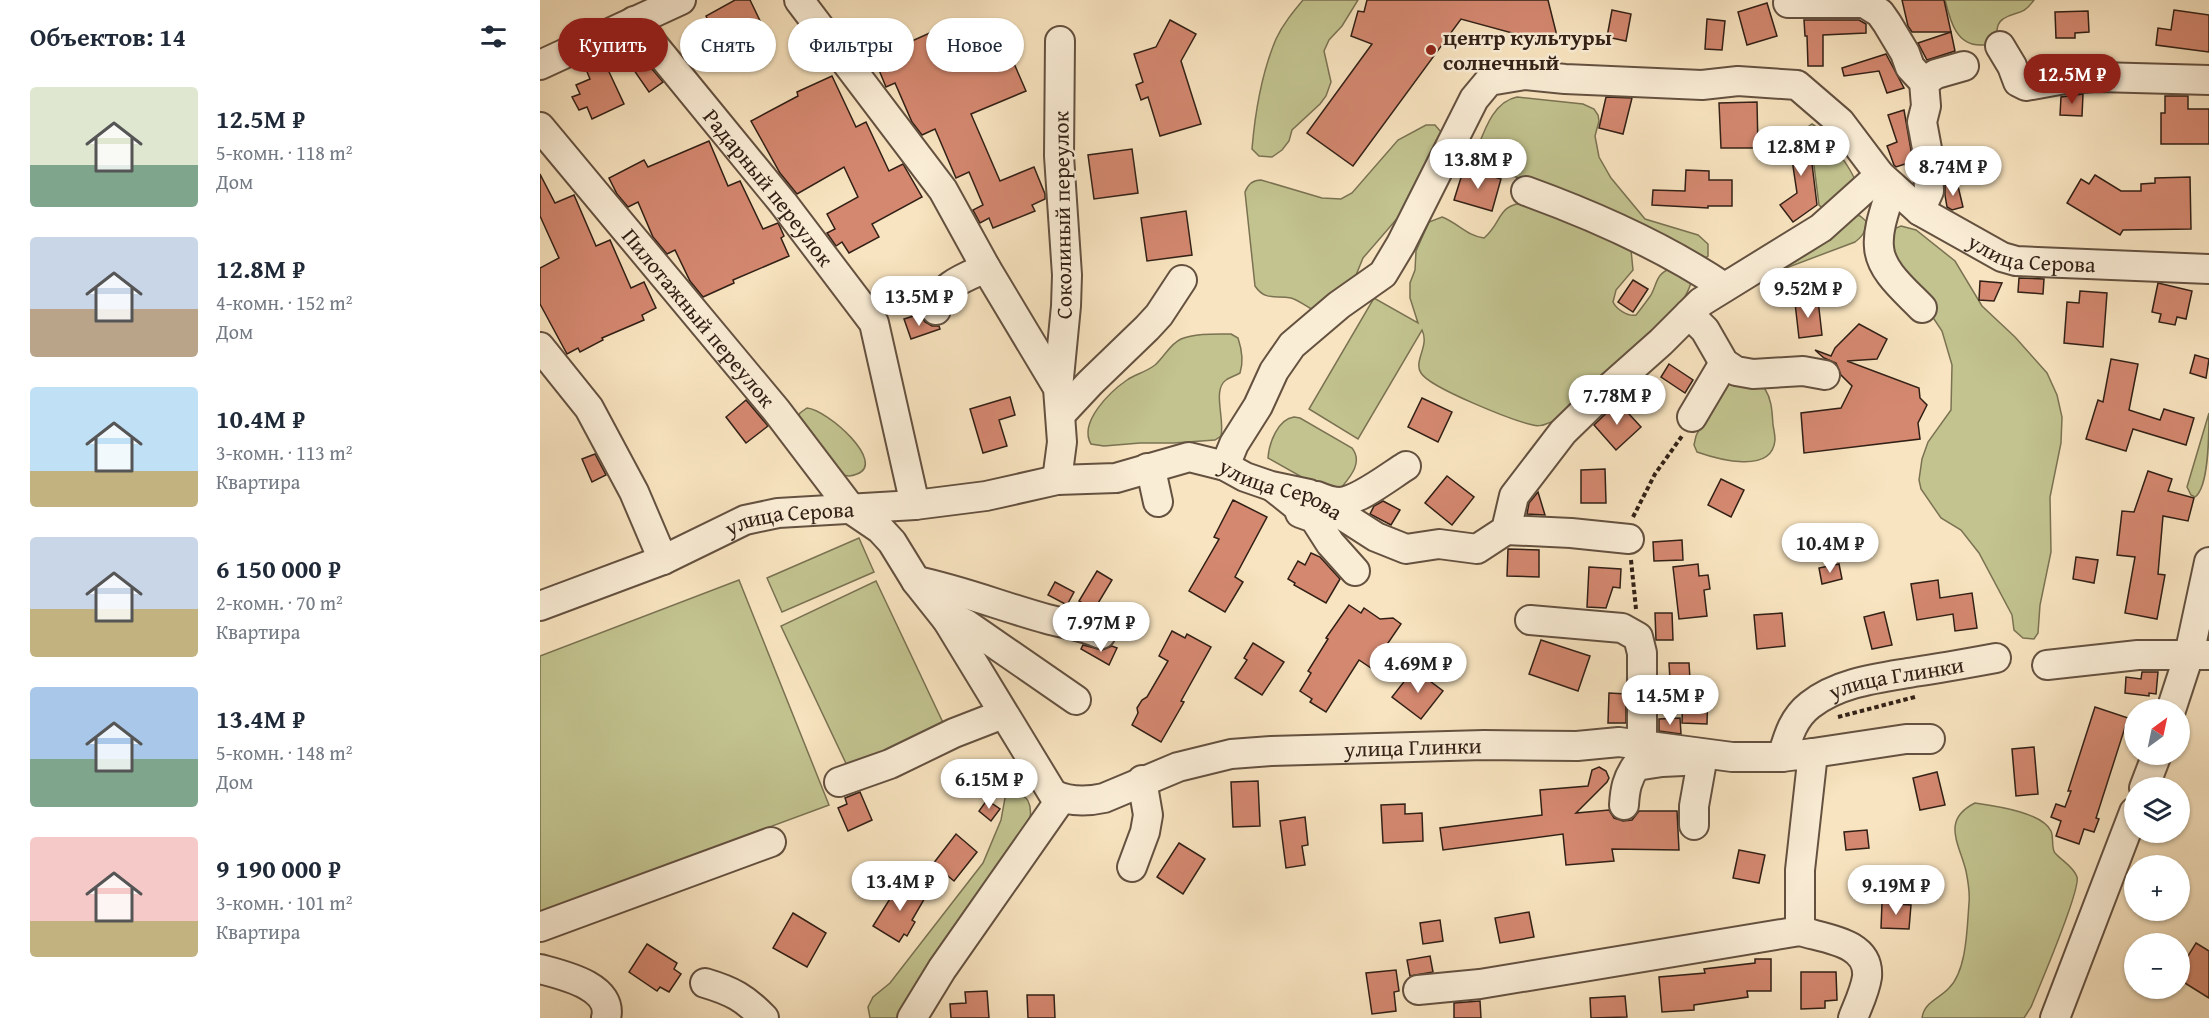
<!DOCTYPE html>
<html lang="ru">
<meta charset="utf-8">
<style>
:root{--surface:#fff;--page:#f2f2f3;--text:#1f2937;--muted:#747a83;--accent:#8f2418}
body{margin:0;font-family:"Gentium Book Plus",serif;background:var(--page);color:var(--text);height:100vh;display:flex;flex-direction:column;font-size:22px;white-space:nowrap}
*{box-sizing:border-box;margin:0}
p{font-size:20px;color:var(--muted)}
.icon{flex:none;width:33px;height:33px;fill:none;stroke:currentColor;stroke-width:2;stroke-linecap:round;stroke-linejoin:round}
.map{position:relative;flex:1;overflow:hidden}
.sheet{display:flex;flex-direction:column;background:var(--surface);width:540px}
.sheet>*{flex:none}
.banner{position:absolute;left:18px;top:18px;width:570px;height:54px;display:flex;gap:12px}
.needle{width:39px;rotate:33deg}
.buttons{position:absolute;left:1584px;top:699px;display:grid;gap:12px}
.buttons a{display:grid;place-items:center;width:66px;height:66px;border-radius:50%;background:var(--surface);box-shadow:0 2px 4px #0004;font-size:30px}
.price{position:absolute;translate:-50% -51px;padding:0 14px;border-radius:21px;background:#fff;color:#222;font-size:20px;line-height:39px;filter:drop-shadow(0 2px 3px #0008)}
.price::after{content:'';position:absolute;left:50%;top:36px;width:18px;height:14px;margin-left:-9px;background:inherit;clip-path:polygon(0 0,100% 0,50% 100%)}
.price.active{background:var(--accent);color:#fff}
ul{padding:0;list-style:none}
li{display:flex;align-items:center;gap:18px;height:150px;padding:0 30px}
li span{display:grid;place-items:center;flex:none;width:168px;height:120px;border-radius:6px;color:#555}
li>.icon{margin-inline-start:auto}
span .icon{width:72px;height:72px;fill:#fffc;stroke-width:1}
li b{font-size:26px}
h2{display:flex;justify-content:space-between;align-items:center;height:72px;padding:0 30px;font-size:26px}
.chip{padding:0 21px;border-radius:27px;background:var(--surface);box-shadow:0 2px 4px #0004;font-size:21px;line-height:54px}
.chip.active{background:var(--accent);color:#fff}
main{display:flex;flex:1;min-height:0}
.map>svg:first-child{display:block}
.green{fill:#c2c38f;stroke:#7a7252;stroke-width:1.5}
.building{fill:#d48870;stroke:#322016;stroke-width:1.5}
.lines{fill:none;stroke-linecap:round;stroke-linejoin:round}
.minor-casing{stroke:#645140;stroke-width:32}
.path{stroke:#322016;stroke-width:4;stroke-dasharray:4.5 3;stroke-linecap:butt}
.minor{stroke:#faedd6;stroke-width:28}
.poi-dot{fill:#8f2418;stroke:#faedd6;stroke-width:2}
.labels{text-anchor:middle;dominant-baseline:central;stroke-width:5;stroke-linejoin:round;paint-order:stroke}
.poi-label{font-size:22px;font-weight:bold;fill:#322016;stroke:#faedd6;text-anchor:start}
.street-label{font-size:22px;fill:#322016;stroke:#faedd6}
</style>
<main>
<section class="sheet">
<h2>Объектов: 14<svg class="icon" aria-label="filters" viewBox="0 0 24 24"><path d="M4 7h16M4 17h16"/><circle cx="9" cy="7" r="2"/><circle cx="15" cy="17" r="2"/></svg></h2>
<ul>
<li><span style="background:linear-gradient(#dfe7d0 65%,#7fa58c 0)"><svg class="icon" aria-label="home" viewBox="0 0 24 24"><path d="M3 11l9-7 9 7M6 9v11h12V9"/></svg></span><div><b>12.5M ₽</b><p>5-комн. · 118 m²</p><p>Дом</p></div></li>
<li><span style="background:linear-gradient(#c9d6e8 60%,#b9a48a 0)"><svg class="icon" aria-label="home" viewBox="0 0 24 24"><path d="M3 11l9-7 9 7M6 9v11h12V9"/></svg></span><div><b>12.8M ₽</b><p>4-комн. · 152 m²</p><p>Дом</p></div></li>
<li><span style="background:linear-gradient(#bfe0f5 70%,#c2b280 0)"><svg class="icon" aria-label="home" viewBox="0 0 24 24"><path d="M3 11l9-7 9 7M6 9v11h12V9"/></svg></span><div><b>10.4M ₽</b><p>3-комн. · 113 m²</p><p>Квартира</p></div></li>
<li><span style="background:linear-gradient(#c9d6e8 60%,#c2b280 0)"><svg class="icon" aria-label="home" viewBox="0 0 24 24"><path d="M3 11l9-7 9 7M6 9v11h12V9"/></svg></span><div><b>6 150 000 ₽</b><p>2-комн. · 70 m²</p><p>Квартира</p></div></li>
<li><span style="background:linear-gradient(#a9c7e8 60%,#7fa58c 0)"><svg class="icon" aria-label="home" viewBox="0 0 24 24"><path d="M3 11l9-7 9 7M6 9v11h12V9"/></svg></span><div><b>13.4M ₽</b><p>5-комн. · 148 m²</p><p>Дом</p></div></li>
<li><span style="background:linear-gradient(#f6c9c9 70%,#c2b280 0)"><svg class="icon" aria-label="home" viewBox="0 0 24 24"><path d="M3 11l9-7 9 7M6 9v11h12V9"/></svg></span><div><b>9 190 000 ₽</b><p>3-комн. · 101 m²</p><p>Квартира</p></div></li>
</ul>
</section>
<div class="map">
<svg width="1669" height="1018" viewBox="0 0 1669 1018">
<rect width="100%" height="100%" fill="#f8e4c0"/>
<filter id="stains"><feTurbulence type="fractalNoise" baseFrequency=".00333" numOctaves="4"/><feColorMatrix values="0 0 0 0 .2 0 0 0 0 .09 0 0 0 0 .02 0 0 0 .5 -.17"/></filter>
<radialGradient id="worn" r=".72"><stop offset=".6" stop-color="#630" stop-opacity="0"/><stop offset="1" stop-color="#630" stop-opacity=".3"/></radialGradient>
<g class="green">
<path d="M763,0H818L802,26L789,40L784,51L791,82L786,96L780,104L752,130L749,141L742,150L732,157L719,156L712,149C715,113 722,72 736,39C743,24 753,12 763,0Z"/>
<path d="M1405,0H1494C1482,17 1476,10 1463,19C1455,24 1458,34 1455,40C1453,45 1447,45 1443,45C1416,47 1410,20 1405,0Z"/>
<path d="M977,97L1043,104L1054,109L1058,115L1059,121L1055,136L1059,157L1071,178L1105,219L1158,235L1168,244V256L1164,259L986,180L936,165L933,159C943,136 951,102 977,97Z"/>
<path d="M1272,124C1284,131 1312,169 1316,183L1285,210L1279,205L1269,126Z"/>
<path d="M886,125H895L901,132V141L861,214L823,258L814,280L773,310C766,306 758,300 751,298C735,295 725,301 715,286L705,192C708,184 713,180 721,180L782,198L801,199L812,193L858,140Z"/>
<path d="M988,202L1091,250L1093,270L1076,290L1073,302C1076,309 1088,317 1096,315C1101,309 1106,302 1111,295C1118,282 1115,275 1131,268L1151,282C1148,298 1120,334 1108,346C1098,356 1086,364 1076,372C1057,388 1028,417 1006,424C1002,426 996,426 993,425C974,421 890,388 881,373C873,361 890,346 882,330L818,439L769,409L834,298L878,323L870,298V283L875,270L876,251L889,222L902,217C918,223 927,236 944,238C964,221 955,205 988,202Z"/>
<path d="M1316,215L1320,216L1326,221C1326,231 1323,236 1315,242L1238,271Z"/>
<polygon points="1361,226 1376,230 1415,261 1442,306 1475,337 1507,373 1517,395 1522,417 1521,443 1510,497 1511,552 1500,605 1498,633 1494,639 1483,638 1474,630 1472,615 1439,553 1421,530 1401,518 1381,489 1379,480 1382,459 1388,442 1411,410 1412,365 1402,331 1388,310 1358,273 1349,241 1356,228"/>
<path d="M691,334L698,338C702,350 704,361 700,373C695,376 690,377 686,380C672,390 685,419 681,436L675,440L634,443H600L564,446L551,444C538,422 571,391 587,380C596,374 606,372 615,365C624,357 630,344 641,339C655,333 676,334 691,334Z"/>
<path d="M1198,381L1225,389C1232,400 1232,412 1233,425C1234,430 1235,435 1235,440C1232,475 1177,459 1157,452L1154,445L1156,436L1182,384Z"/>
<path d="M267,408C288,410 347,463 317,474C310,477 307,476 300,474L257,418L260,413Z"/>
<path d="M1669,413C1669,434 1669,487 1655,497L1651,495L1647,487Z"/>
<path d="M754,417L760,418L812,448C823,462 811,476 801,488L783,489L728,458C729,443 738,419 754,417Z"/>
<polygon points="319,538 334,572 242,612 227,578"/>
<polygon points="199,580 289,805 0,912 0,656"/>
<polygon points="336,581 406,729 311,774 241,626"/>
<path d="M474,793C488,794 492,805 490,818L362,1018H330L328,1007L333,997L350,983L443,863L461,820L465,798Z"/>
<path d="M1435,803C1455,806 1502,812 1511,831C1514,838 1511,848 1515,853C1522,861 1534,867 1537,877C1541,890 1499,987 1491,1007L1484,1018H1382C1384,1002 1399,999 1409,988C1427,970 1427,928 1429,903C1430,893 1428,881 1426,871C1419,843 1401,820 1435,803Z"/>
</g>
<g class="building">
<polygon points="195,0 210,0 225,31 183,51 166,16"/>
<polygon points="827,0 1008,0 1016,32 1013,44 921,19 813,166 767,133 832,44 811,36 818,11 824,12"/>
<polygon points="1362,0 1404,0 1411,32 1372,32 1368,26"/>
<polygon points="1227,3 1237,36 1207,45 1198,12"/>
<polygon points="1072,10 1091,14 1086,41 1067,37"/>
<polygon points="1634,10 1669,15 1669,52 1616,45 1618,28 1631,30"/>
<polygon points="1548,11 1549,32 1535,33 1535,38 1516,38 1515,12"/>
<polygon points="421,19 443,71 472,59 486,91 431,114 460,181 494,167 505,194 505,199 492,205 495,211 453,228 449,218 440,223 433,210 443,205 429,172 416,178 395,129 382,135 372,122 355,83 346,87 334,58"/>
<polygon points="1167,19 1185,21 1182,50 1165,49"/>
<polygon points="630,20 656,34 641,61 661,124 620,136 608,97 601,100 596,85 603,82 594,54 616,47"/>
<polygon points="1264,20 1319,20 1326,24 1326,33 1283,35 1283,66 1268,66 1267,36 1265,36"/>
<polygon points="1411,32 1415,51 1387,60 1378,43"/>
<polygon points="1346,54 1364,88 1347,93 1339,71 1304,76 1302,68"/>
<polygon points="100,55 123,82 109,92 89,63"/>
<polygon points="63,59 84,104 52,119 47,107 39,110 32,97 40,94 36,85 50,79 45,67"/>
<polygon points="292,76 316,127 326,122 349,171 363,164 382,197 332,224 339,237 309,253 302,242 296,246 287,233 295,229 287,214 318,197 304,167 257,194 240,173 211,121 258,96 257,92"/>
<polygon points="1543,94 1542,116 1520,115 1521,97"/>
<polygon points="1625,96 1648,96 1648,109 1669,109 1669,144 1621,144 1621,113 1625,113"/>
<polygon points="1066,97 1092,98 1083,134 1059,128"/>
<polygon points="1217,102 1218,148 1181,148 1179,103"/>
<polygon points="1364,110 1372,156 1372,167 1366,168 1365,164 1356,167 1354,165 1347,146 1357,142 1348,115"/>
<polygon points="1268,131 1277,205 1253,222 1240,205 1257,193 1248,133"/>
<polygon points="169,141 188,186 200,181 223,229 238,223 240,227 244,236 241,238 249,256 193,280 194,283 163,297 150,281 135,250 127,254 113,237 98,202 88,207 77,194 69,178 104,160 108,167"/>
<polygon points="592,149 598,193 554,199 548,155"/>
<polygon points="924,168 961,179 952,211 914,200"/>
<polygon points="1146,170 1169,171 1169,180 1192,180 1192,206 1168,206 1168,208 1112,205 1113,190 1145,191"/>
<polygon points="0,174 15,203 34,195 56,246 70,240 91,288 104,282 116,308 102,315 104,320 62,338 63,340 40,352 38,348 27,354 0,304 0,268 19,258 0,216"/>
<polygon points="1555,175 1581,191 1601,191 1601,184 1615,183 1615,178 1650,177 1651,229 1583,230 1580,235 1527,203 1541,179 1549,184"/>
<polygon points="1417,182 1423,207 1412,210 1407,207 1405,195 1405,185"/>
<polygon points="646,211 652,255 607,261 601,218"/>
<polygon points="1479,278 1504,279 1503,294 1478,292"/>
<polygon points="1093,280 1108,289 1093,312 1078,302"/>
<polygon points="1440,281 1462,283 1454,301 1439,300"/>
<polygon points="1618,283 1652,291 1646,319 1637,317 1635,325 1619,322 1621,314 1612,312"/>
<polygon points="1540,291 1567,293 1563,347 1524,343 1527,302 1539,303"/>
<polygon points="1278,300 1282,335 1259,338 1255,303"/>
<polygon points="380,314 385,322 392,326 399,326 400,329 371,339 364,319"/>
<polygon points="1319,324 1347,339 1337,359 1307,361 1379,388 1380,398 1387,405 1378,423 1380,439 1264,453 1261,413 1301,408 1312,386 1301,375 1296,363 1284,358 1275,350 1291,356 1295,348"/>
<polygon points="1655,355 1669,359 1666,378 1650,373"/>
<polygon points="1571,359 1598,364 1589,410 1620,420 1624,409 1654,418 1646,445 1593,429 1586,451 1546,439 1558,400 1563,402"/>
<polygon points="1129,364 1153,380 1145,393 1121,377"/>
<polygon points="470,397 475,415 459,420 467,446 443,453 430,409"/>
<polygon points="882,398 912,412 898,442 868,427"/>
<polygon points="206,400 228,426 206,443 186,417"/>
<polygon points="1078,402 1101,427 1076,450 1054,425"/>
<polygon points="55,454 66,475 52,482 42,459"/>
<polygon points="1065,469 1066,503 1041,503 1041,470"/>
<polygon points="1608,471 1632,479 1628,491 1654,498 1648,521 1623,516 1618,574 1625,575 1617,619 1585,613 1595,557 1577,555 1582,511 1594,512"/>
<polygon points="907,476 934,497 912,525 885,503"/>
<polygon points="1181,479 1204,490 1191,517 1168,505"/>
<polygon points="998,492 1005,515 987,514 989,503"/>
<polygon points="693,500 727,517 695,577 703,582 685,612 649,591 679,539 674,537"/>
<polygon points="843,501 860,510 851,525 830,514 834,506"/>
<polygon points="1142,540 1143,560 1114,561 1113,542"/>
<polygon points="968,549 999,550 999,577 967,576"/>
<polygon points="771,553 780,557 800,579 786,603 754,585 755,583 748,579 758,561 765,565"/>
<polygon points="1536,557 1558,560 1554,583 1533,579"/>
<polygon points="1158,564 1159,576 1168,575 1170,589 1164,590 1167,616 1139,619 1133,567"/>
<polygon points="1299,564 1302,579 1282,584 1279,568"/>
<polygon points="1049,567 1081,569 1080,588 1073,587 1066,608 1047,607"/>
<polygon points="557,571 572,580 554,610 539,601"/>
<polygon points="1398,580 1400,598 1432,593 1437,628 1415,631 1413,614 1377,620 1371,584"/>
<polygon points="515,582 534,592 527,605 508,595"/>
<polygon points="809,605 821,613 824,608 840,619 853,618 861,624 831,668 819,660 786,712 770,702 772,699 760,691 771,673 768,671 788,639 786,638"/>
<polygon points="1344,612 1352,645 1332,649 1324,617"/>
<polygon points="1115,613 1132,613 1133,640 1116,640"/>
<polygon points="1242,613 1245,646 1217,649 1214,615"/>
<polygon points="632,631 645,638 647,634 671,647 641,701 644,702 621,742 592,725 598,713 597,708 602,700 607,697 628,661 619,656"/>
<polygon points="1001,640 1050,656 1038,691 989,674"/>
<polygon points="713,643 744,662 722,695 695,678 707,660 704,658"/>
<polygon points="543,645 562,650 572,646 577,648 569,665 541,649"/>
<polygon points="1129,663 1149,663 1150,679 1130,680"/>
<polygon points="874,669 903,691 881,719 852,697"/>
<polygon points="1602,672 1618,672 1616,694 1609,693 1609,696 1585,693 1586,677 1601,679"/>
<polygon points="1143,685 1168,686 1167,724 1142,723"/>
<polygon points="1069,693 1086,694 1086,723 1068,723"/>
<polygon points="1555,707 1588,718 1556,818 1559,819 1554,832 1544,829 1539,844 1516,836 1521,821 1511,817 1516,804 1525,807 1531,791 1528,791"/>
<polygon points="1140,718 1141,734 1119,731 1119,719"/>
<polygon points="1494,747 1498,794 1476,796 1472,749"/>
<polygon points="1059,767 1066,771 1069,778 1067,782 1036,813 1069,810 1074,818 1083,821 1092,820 1099,811 1137,811 1139,850 1072,849 1074,861 1026,865 1023,834 903,850 900,828 1002,815 1000,790 1048,786 1052,770"/>
<polygon points="1397,772 1405,805 1380,810 1373,778"/>
<polygon points="718,781 720,826 693,827 691,782"/>
<polygon points="320,792 332,820 308,831 298,808 307,804 305,798"/>
<polygon points="447,800 460,809 451,821 439,811"/>
<polygon points="865,804 865,814 882,813 883,841 843,843 841,805"/>
<polygon points="765,817 768,845 762,846 765,865 746,868 740,821"/>
<polygon points="1327,830 1329,848 1306,850 1304,832"/>
<polygon points="416,834 437,852 414,881 393,864"/>
<polygon points="639,843 665,859 643,894 617,877"/>
<polygon points="1199,850 1225,855 1219,883 1193,878"/>
<polygon points="361,881 386,896 372,920 375,922 367,936 364,934 359,942 333,926"/>
<polygon points="1342,903 1371,905 1369,929 1341,928"/>
<polygon points="989,912 994,937 960,943 955,918"/>
<polygon points="253,913 286,933 267,967 233,948"/>
<polygon points="900,920 903,941 883,944 880,923"/>
<polygon points="1656,943 1669,951 1669,998 1640,980 1640,969"/>
<polygon points="107,944 137,963 134,969 141,974 129,992 120,987 117,991 89,972"/>
<polygon points="890,956 893,972 870,976 867,960"/>
<polygon points="1215,959 1231,959 1231,991 1207,991 1208,997 1154,1005 1154,1010 1122,1012 1119,977 1165,973 1164,969 1215,963"/>
<polygon points="856,970 859,991 854,992 856,1011 832,1014 826,973"/>
<polygon points="1261,972 1296,972 1297,1000 1285,1001 1285,1008 1261,1009"/>
<polygon points="447,991 449,1018 411,1018 410,1004 426,1003 425,992"/>
<polygon points="487,995 514,995 515,1018 488,1018"/>
<polygon points="1085,996 1087,1017 1051,1018 1050,998"/>
<polygon points="940,1001 941,1018 914,1018 914,1003"/>
</g>
<g class="lines">
<defs>
<g id="minor">
<polyline points="259,0 403,190 446,268 518,388 522,442 517,480"/>
<polyline points="1248,3 1324,3 1340,13 1347,23 1365,53 1370,67 1384,82 1386,106 1382,122 1388,154 1389,191 1380,211"/>
<path id="s1" d="M94,21L243,203L334,323L375,505"/>
<polyline points="1460,46 1472,66 1478,82 1486,86 1525,79 1558,77 1669,80"/>
<polyline points="0,65 141,0"/>
<polyline points="1384,82 1396,74 1424,66"/>
<path id="s2" d="M0,127L236,410L312,510L340,529L352,542L376,581L407,620L513,794C529,802 546,802 564,798L638,767L691,754L731,751L944,745L1037,746L1079,742L1192,757H1242L1273,753L1260,870V931"/>
<path d="M1352,186C1347,205 1337,228 1339,247C1340,271 1367,292 1382,308"/>
<path d="M986,191C1055,216 1123,246 1184,287"/>
<path d="M396,310C398,286 426,277 446,268"/>
<polyline points="1149,314 1165,330 1184,363 1196,371 1213,374 1263,371 1285,375"/>
<polyline points="0,347 49,408 94,492 123,560"/>
<polyline points="518,388 526,306 527,275 519,156 520,41"/>
<polyline points="521,414 550,383 607,328 619,315 642,280"/>
<polyline points="1152,417 1184,363"/>
<path id="s3" d="M685,466L694,444L718,406L734,371L752,345L799,305L843,274L861,244L934,99L949,81L985,75L1025,79L1162,85L1198,81L1257,85L1300,122L1340,175L1380,211L1462,257L1476,261L1669,269"/>
<polyline points="607,468 613,479 618,502"/>
<polyline points="733,487 758,507 760,513 774,518 790,543 815,571"/>
<path d="M777,496C784,499 792,502 800,502C818,501 850,476 866,466"/>
<polyline points="966,530 1031,533 1089,539"/>
<path d="M376,581C421,590 463,607 507,619C525,624 544,626 561,634"/>
<path id="s4" d="M0,606L123,560L205,520L238,513L375,505L446,496L517,480L576,478L649,457L685,466L705,477L731,486L769,494L836,537L866,549L899,544L937,549L966,530L974,496L1023,432L1058,398L1121,342L1161,302L1281,228L1340,175"/>
<polyline points="407,620 414,618 426,624 536,700"/>
<polyline points="990,620 1082,628 1098,637 1102,653 1102,744"/>
<polyline points="1507,665 1598,655 1669,655"/>
<polyline points="1631,710 1649,655 1669,562"/>
<polyline points="1273,753 1366,739 1390,739"/>
<path id="s5" d="M1242,757C1248,737 1253,718 1270,705C1299,682 1339,678 1374,672C1402,668 1429,663 1456,658"/>
<polyline points="299,782 350,764 414,733 463,714"/>
<polyline points="1604,788 1617,754"/>
<path d="M1084,805C1085,789 1087,779 1096,766L1122,762L1143,761"/>
<polyline points="1154,825 1154,806 1162,761"/>
<polyline points="592,867 605,832 608,815 602,780"/>
<polyline points="0,927 231,842"/>
<path d="M0,969C22,975 74,986 66,1018"/>
<path d="M165,983C192,991 205,998 224,1018"/>
<path d="M878,990L940,984L1260,931C1286,939 1330,942 1327,977C1325,991 1318,1005 1313,1018"/>
<polyline points="372,1018 402,969 521,799"/>
<polyline points="1515,1018 1594,812"/>
</g>
</defs>
<use href="#minor" class="minor-casing"/>
<g class="path">
<polyline points="1093,517 1115,474 1142,436"/>
<polyline points="1091,560 1096,609"/>
<polyline points="1298,717 1375,697"/>
</g>
<use href="#minor" class="minor"/>
</g>
<circle class="poi-dot" cx="891" cy="50" r="6"/>
<g class="labels">
<g class="poi-label">
<text x="903" y="37">центр культуры<tspan x="903" dy="25">солнечный</tspan></text>
</g>
<g class="street-label">
<text stroke="none"><textPath href="#s1" startOffset="214">Радарный переулок</textPath></text>
<text transform="translate(522 215) rotate(-91)">Соколиный переулок</text>
<text stroke="none"><textPath href="#s3" startOffset="1084">улица Серова</textPath></text>
<text stroke="none"><textPath href="#s2" startOffset="248">Пилотажный переулок</textPath></text>
<text stroke="none"><textPath href="#s4" startOffset="771">улица Серова</textPath></text>
<text stroke="none"><textPath href="#s4" startOffset="267">улица Серова</textPath></text>
<text stroke="none"><textPath href="#s5" startOffset="152">улица Глинки</textPath></text>
<text stroke="none"><textPath href="#s2" startOffset="1214">улица Глинки</textPath></text>
</g>
</g>
<rect width="100%" height="100%" filter="url(#stains)"/>
<rect width="100%" height="100%" fill="url(#worn)"/>
</svg>
<div class="buttons">
<a><svg class="needle" viewBox="-14 -14 28 28"><path d="M0-13l5 13h-10z" fill="#e53935"/><path d="M0 13l5-13h-10z" fill="#747a83"/></svg></a>
<a><svg class="icon" aria-label="layers" viewBox="0 0 24 24"><path d="M12 4l9 5-9 5-9-5zM3 14l9 5 9-5"/></svg></a>
<a>+</a>
<a>−</a>
</div>
<b class="price active" style="left:1532px;top:105px">12.5M ₽</b>
<b class="price" style="left:1261px;top:177px">12.8M ₽</b>
<b class="price" style="left:938px;top:190px">13.8M ₽</b>
<b class="price" style="left:1413px;top:197px">8.74M ₽</b>
<b class="price" style="left:1268px;top:319px">9.52M ₽</b>
<b class="price" style="left:379px;top:327px">13.5M ₽</b>
<b class="price" style="left:1077px;top:426px">7.78M ₽</b>
<b class="price" style="left:1290px;top:574px">10.4M ₽</b>
<b class="price" style="left:561px;top:653px">7.97M ₽</b>
<b class="price" style="left:878px;top:694px">4.69M ₽</b>
<b class="price" style="left:1130px;top:726px">14.5M ₽</b>
<b class="price" style="left:449px;top:810px">6.15M ₽</b>
<b class="price" style="left:360px;top:912px">13.4M ₽</b>
<b class="price" style="left:1356px;top:916px">9.19M ₽</b>
<div class="banner">
<a class="chip active">Купить</a>
<a class="chip">Снять</a>
<a class="chip">Фильтры</a>
<a class="chip">Новое</a>
</div>
</div>
</main>
